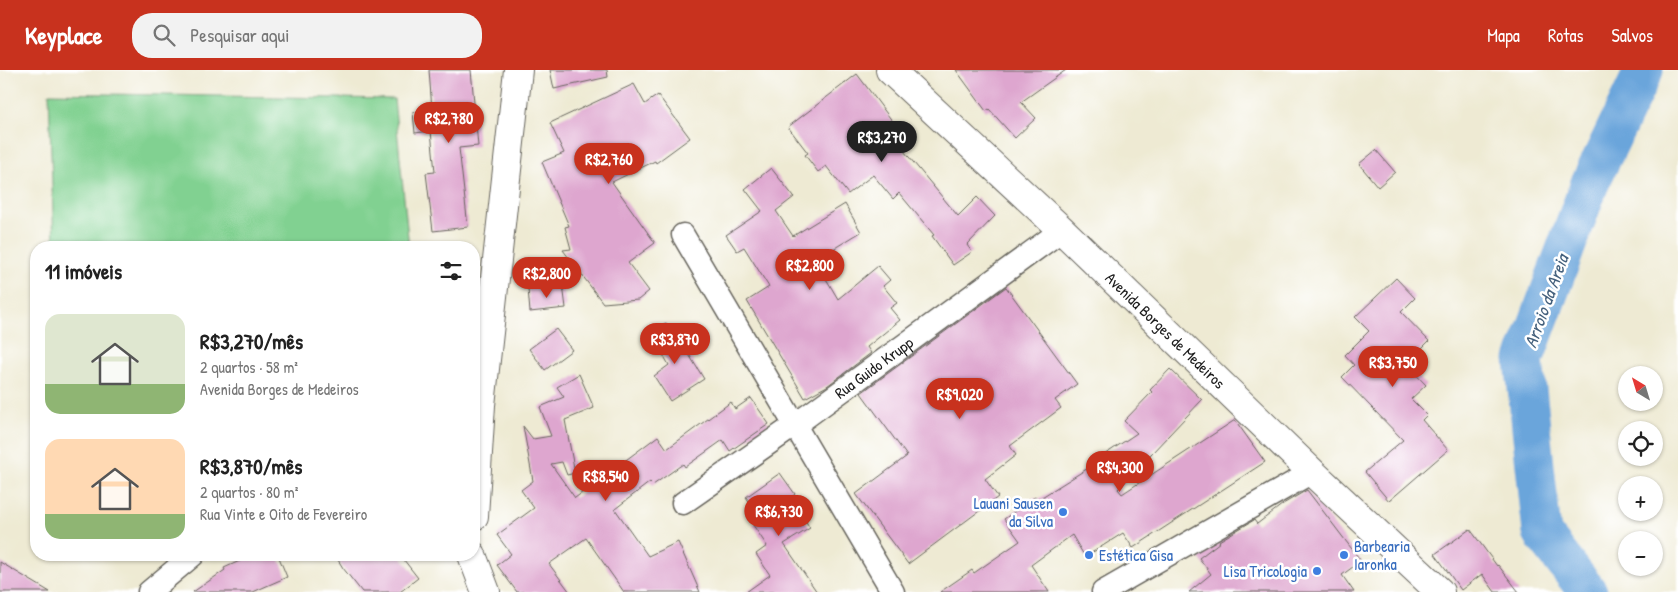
<!DOCTYPE html>
<html lang="pt">
<meta charset="utf-8">
<style>
:root{--surface:#fff;--page:#f2f2f2;--text:#222;--muted:#767676;--accent:#c8321e}
body{margin:0;font-family:"Patrick Hand",sans-serif;background:var(--page);color:var(--text);height:100vh;display:flex;flex-direction:column;font-size:19px;white-space:nowrap}
*{box-sizing:border-box;margin:0}
p{font-size:16px;color:var(--muted)}
.icon{flex:none;width:28px;height:28px;fill:none;stroke:currentColor;stroke-width:2;stroke-linecap:round;stroke-linejoin:round}
.map{position:relative;flex:1;overflow:hidden}
.details{position:absolute;left:30px;top:171px;width:450px;height:320px;display:flex;flex-direction:column;background:var(--surface);border-radius:20px;box-shadow:0 1px 4px #0004}
.details>*{flex:none}
.needle{width:32px;rotate:322deg}
.fabs{position:absolute;left:1618px;top:296px;display:grid;gap:10px}
.fabs a{display:grid;place-items:center;width:45px;height:45px;border-radius:50%;background:var(--surface);box-shadow:0 1px 4px #0004;font-size:25px}
.price{position:absolute;translate:-50% -42px;padding:0 11px;border-radius:18px;background:var(--accent);color:#fff;font-size:16px;line-height:32px;filter:drop-shadow(0 1px 2px #0008)}
.price::after{content:'';position:absolute;left:50%;top:30px;width:15px;height:11px;margin-left:-8px;background:inherit;clip-path:polygon(0 0,100% 0,50% 100%)}
.price.active{background:#222;color:#fff}
ul{padding:0;list-style:none}
li{display:flex;align-items:center;gap:15px;height:125px;padding:0 15px}
li span{display:grid;place-items:center;flex:none;width:140px;height:100px;border-radius:15px;color:#555}
li>.icon{margin-inline-start:auto}
span .icon{width:60px;height:60px;fill:#fffc;stroke-width:1}
li b{font-size:21px}
h2{display:flex;justify-content:space-between;align-items:center;height:60px;padding:0 15px;font-size:21px}
header{display:flex;align-items:center;gap:30px;box-sizing:border-box;height:70px;padding:0 25px;background:var(--accent);color:#fff}
header strong{font-size:24px}
nav{display:flex;gap:28px;margin-inline-start:auto;font-size:18px}
.search{width:350px;height:45px;background:var(--page);display:flex;align-items:center;gap:12px;box-sizing:border-box;padding:0 18px;border-radius:20px;color:var(--muted);font-size:19px}
.map>svg:first-child{display:block}
.green{fill:#81d191;stroke:#4e7656}
.lines{fill:none;stroke-linecap:round;stroke-linejoin:round}
.river{stroke:#6ba5db;stroke-width:39}
.building{fill:#dea6cf}
.street-casing{stroke:#66645c;stroke-width:25}
.secondary-casing{stroke:#66645c;stroke-width:30}
.street{stroke:#fff;stroke-width:22}
.secondary{stroke:#fff;stroke-width:28}
.shop-dot{fill:#3f7fe0;stroke:#fff;stroke-width:2}
.labels{text-anchor:middle;dominant-baseline:central;stroke-width:5;stroke-linejoin:round;paint-order:stroke}
.street-label{font-size:16px;fill:#1c1c1c;stroke:#fff}
.shop-label{font-size:16px;fill:#366cbe;stroke:#fff;text-anchor:end}
.water-label{font-size:18px;font-style:italic;fill:#44607c;stroke:#fff}
</style>
<header>
<strong>Keyplace</strong>
<div class="search"><svg class="icon" aria-label="search" viewBox="0 0 24 24"><circle cx="10" cy="10" r="6"/><path d="M15 15l6 6"/></svg>Pesquisar aqui</div>
<nav><a>Mapa</a><a>Rotas</a><a>Salvos</a></nav>
</header>
<div class="map">
<svg width="1678" height="522" viewBox="0 0 1678 522">
<rect width="100%" height="100%" fill="#fff"/>
<filter id="ink" filterUnits="userSpaceOnUse"><feTurbulence type="fractalNoise" baseFrequency=".02" numOctaves="2"/><feDisplacementMap in="SourceGraphic" scale="10" xChannelSelector="R" yChannelSelector="G"/><feConvolveMatrix kernelMatrix="1 2 1 2 8 2 1 2 1" color-interpolation-filters="sRGB"/></filter>
<filter id="wash" filterUnits="userSpaceOnUse"><feTurbulence type="fractalNoise" baseFrequency=".0096" numOctaves="4" result="noise"/><feDisplacementMap in="SourceGraphic" scale="20" xChannelSelector="R" yChannelSelector="G"/><feGaussianBlur stdDeviation="1.12" result="paint"/><feColorMatrix in="noise" values="0 0 0 0 0 0 0 0 0 0 0 0 0 0 0 0 0 1.4 0 .05"/><feComposite in="paint" operator="in"/></filter>
<g filter="url(#wash)">
<rect width="100%" height="100%" fill="#eeead3"/>
<polygon class="green" points="49,23 394,29 409,177 54,177"/>
<g class="lines">
<polyline class="river" points="1588,522 1542,463 1524,290 1590,113 1644,0"/>
</g>
<g id="blocks">
<g class="building">
<polygon points="429,0 471,0 478,76 459,78 468,157 433,161 426,103 435,102 431,61 415,63 413,42 432,40"/>
<polygon points="550,0 607,0 608,7 554,19"/>
<polygon points="956,0 1066,0 1021,32 1036,48 1015,68 989,39 986,41"/>
<polygon points="857,4 911,76 904,81 958,146 977,127 995,146 967,175 972,182 953,195 932,166 934,165 899,123 893,129 873,105 848,124 826,96 818,102 805,85 808,83 788,57"/>
<polygon points="634,14 645,34 658,25 690,68 656,93 655,91 612,112 655,173 628,193 649,221 638,230 603,233 563,180 571,179 565,157 569,156 542,92 564,83 550,53"/>
<polygon points="1376,80 1395,102 1378,117 1359,94"/>
<polygon points="771,98 794,127 776,141 793,166 845,134 861,162 815,190 838,229 878,196 890,210 883,216 897,233 890,238 900,250 867,277 871,283 827,316 805,328 747,231 769,217 744,177 737,181 726,165 762,141 745,119"/>
<polygon points="1396,208 1415,228 1401,242 1429,271 1406,294 1426,315 1411,329 1427,345 1422,350 1448,380 1389,431 1365,402 1403,370 1342,307 1354,295 1345,285 1369,261 1355,247"/>
<polygon points="563,215 566,238 530,242 528,219"/>
<polygon points="1006,217 1077,314 1055,330 1061,338 1010,376 1016,385 985,409 998,427 908,494 856,424 907,386 861,323"/>
<polygon points="666,253 685,285 688,283 704,309 670,331 654,306 669,295 650,262"/>
<polygon points="556,259 572,280 545,300 529,279"/>
<polygon points="1170,299 1202,330 1118,419 1122,424 1235,350 1265,392 1133,478 1123,463 1085,487 1072,465 1031,495 1049,522 940,522 972,500 974,503 1020,471 1004,449 1035,427 1037,430 1093,395 1092,393 1137,363 1124,351 1152,322 1150,320"/>
<polygon points="579,304 594,338 565,350 575,403 567,405 562,392 551,394 575,428 658,366 667,379 731,332 735,339 751,328 769,354 730,381 723,370 685,397 683,394 653,415 650,412 615,439 648,486 678,472 700,522 624,522 586,468 549,494 570,522 517,522 497,495 511,484 497,465 534,438 521,420 533,411 523,356 533,369 551,366 540,337 564,327 557,317"/>
<polygon points="780,403 795,424 791,428 810,458 784,474 817,522 746,522 770,505 756,484 767,476 753,455 762,450 746,427"/>
<polygon points="1307,420 1361,491 1342,505 1354,522 1189,522 1211,504 1199,488 1220,472 1219,471 1254,450 1257,454 1283,434"/>
<polygon points="1470,459 1497,496 1498,495 1519,522 1495,522 1482,504 1461,520 1435,484"/>
<polygon points="253,485 278,485 287,507 253,522 193,522 225,500 224,498"/>
<polygon points="335,485 400,485 418,508 400,522 362,522 343,498"/>
<polygon points="0,492 50,522 0,522"/>
</g>
</g>
</g>
<g filter="url(#ink)">
<use href="#blocks" fill-opacity="0" stroke="#66645c" stroke-width="1"/>
<g class="lines">
<defs>
<g id="street">
<polyline points="683,165 893,522"/>
<path id="s1" d="M683,433L795,355L1062,160"/>
<polyline points="149,522 193,485"/>
<polyline points="1103,522 1312,402"/>
</g>
<g id="secondary">
<path id="s2" d="M890,0L1062,160L1312,402L1440,522"/>
<polyline points="474,446 481,335 518,0"/>
<polyline points="472,485 486,522"/>
</g>
</defs>
<use href="#street" class="street-casing"/>
<use href="#secondary" class="secondary-casing"/>
<use href="#street" class="street"/>
<use href="#secondary" class="secondary"/>
</g>
</g>
<g class="shop-dot">
<circle cx="1063" cy="442" r="5"/>
<circle cx="1089" cy="485" r="5"/>
<circle cx="1344" cy="485" r="5"/>
<circle cx="1317" cy="501" r="5"/>
</g>
<g class="labels">
<g class="street-label">
<text stroke="none"><textPath href="#s2" startOffset="379">Avenida Borges de Medeiros</textPath></text>
<text stroke="none"><textPath href="#s1" startOffset="234">Rua Guido Krupp</textPath></text>
</g>
<g class="shop-label">
<text x="1053" y="433">Lauani Sausen<tspan x="1053" dy="18">da Silva</tspan></text>
<text x="1354" y="476" text-anchor="start">Barbearia<tspan x="1354" dy="18">Iaronka</tspan></text>
<text x="1099" y="485" text-anchor="start">Estética Gisa</text>
<text x="1307" y="501">Lisa Tricologia</text>
</g>
<g class="water-label">
<text transform="translate(1546 231) rotate(-70)">Arroio da Areia</text>
</g>
</g>
</svg>
<div class="fabs">
<a><svg class="needle" viewBox="-14 -14 28 28"><path d="M0-13l5 13h-10z" fill="#e53935"/><path d="M0 13l5-13h-10z" fill="#767676"/></svg></a>
<a><svg class="icon" aria-label="locate" viewBox="0 0 24 24"><circle cx="12" cy="12" r="6"/><path d="M12 2v4M12 18v4M2 12h4M18 12h4"/></svg></a>
<a>+</a>
<a>−</a>
</div>
<b class="price" style="left:449px;top:74px">R$2,780</b>
<b class="price active" style="left:882px;top:93px">R$3,270</b>
<b class="price" style="left:609px;top:115px">R$2,760</b>
<b class="price" style="left:810px;top:221px">R$2,800</b>
<b class="price" style="left:547px;top:229px">R$2,800</b>
<b class="price" style="left:675px;top:295px">R$3,870</b>
<b class="price" style="left:1393px;top:318px">R$3,750</b>
<b class="price" style="left:960px;top:350px">R$9,020</b>
<b class="price" style="left:1120px;top:423px">R$4,300</b>
<b class="price" style="left:606px;top:432px">R$8,540</b>
<b class="price" style="left:779px;top:467px">R$6,730</b>
<section class="details">
<h2>11 imóveis<svg class="icon" aria-label="filters" viewBox="0 0 24 24"><path d="M4 7h16M4 17h16"/><circle cx="9" cy="7" r="2"/><circle cx="15" cy="17" r="2"/></svg></h2>
<ul>
<li><span style="background:linear-gradient(#dfe7d0 70%,#8fb573 0)"><svg class="icon" aria-label="home" viewBox="0 0 24 24"><path d="M3 11l9-7 9 7M6 9v11h12V9"/></svg></span><div><b>R$3,270/mês</b><p>2 quartos · 58 m²</p><p>Avenida Borges de Medeiros</p></div></li>
<li><span style="background:linear-gradient(#ffd9b3 75%,#8fb573 0)"><svg class="icon" aria-label="home" viewBox="0 0 24 24"><path d="M3 11l9-7 9 7M6 9v11h12V9"/></svg></span><div><b>R$3,870/mês</b><p>2 quartos · 80 m²</p><p>Rua Vinte e Oito de Fevereiro</p></div></li>
</ul>
</section>
</div>
